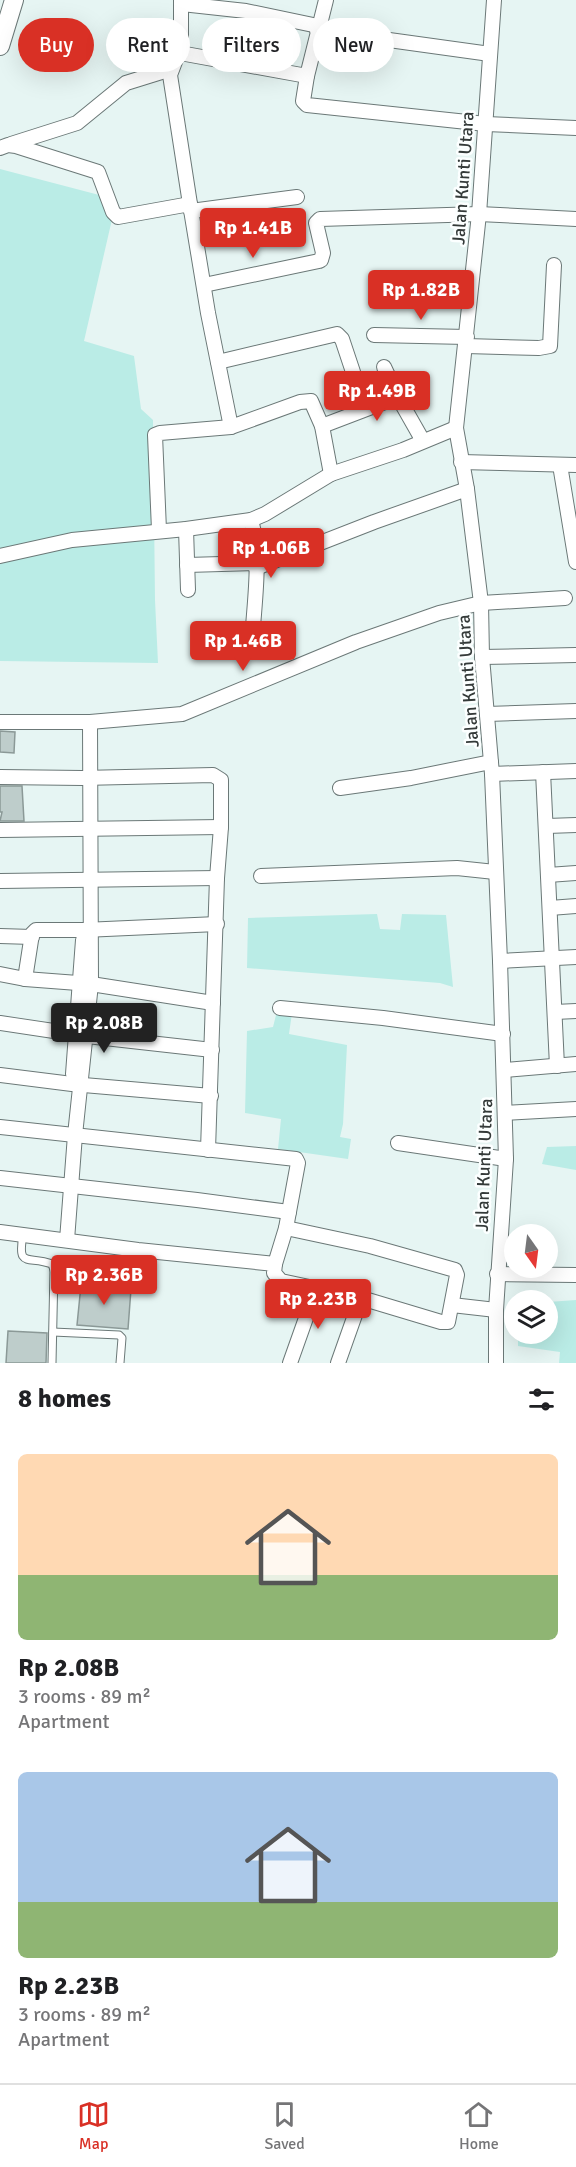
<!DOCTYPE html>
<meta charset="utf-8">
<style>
:root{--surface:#fff;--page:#f6f6f6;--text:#202124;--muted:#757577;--line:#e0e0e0;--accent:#d93025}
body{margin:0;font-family:Signika,sans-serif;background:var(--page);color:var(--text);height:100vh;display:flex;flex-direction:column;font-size:22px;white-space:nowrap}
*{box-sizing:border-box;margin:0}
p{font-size:20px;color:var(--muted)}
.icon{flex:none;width:33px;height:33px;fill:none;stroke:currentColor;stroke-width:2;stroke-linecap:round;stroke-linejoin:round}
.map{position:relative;height:1363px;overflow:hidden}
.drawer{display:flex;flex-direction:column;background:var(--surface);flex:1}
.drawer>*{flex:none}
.top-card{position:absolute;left:18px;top:18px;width:540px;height:54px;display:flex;gap:12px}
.needle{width:39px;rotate:166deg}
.controls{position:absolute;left:504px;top:1224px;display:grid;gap:12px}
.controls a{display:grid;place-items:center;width:54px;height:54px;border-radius:50%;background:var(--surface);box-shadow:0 6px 24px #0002;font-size:30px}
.price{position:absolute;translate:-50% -51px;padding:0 14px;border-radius:6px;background:var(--accent);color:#fff;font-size:20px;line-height:39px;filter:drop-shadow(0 2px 3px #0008)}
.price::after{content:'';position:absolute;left:50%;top:36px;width:18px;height:14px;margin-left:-9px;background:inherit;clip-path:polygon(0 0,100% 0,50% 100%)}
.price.current{background:#222;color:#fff}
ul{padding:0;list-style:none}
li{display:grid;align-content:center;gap:12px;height:318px;padding:0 18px}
li span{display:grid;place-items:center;height:186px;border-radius:9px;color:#555}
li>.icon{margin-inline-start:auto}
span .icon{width:108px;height:108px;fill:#fffc;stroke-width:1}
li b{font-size:26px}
h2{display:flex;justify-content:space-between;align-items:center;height:72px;padding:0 18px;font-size:26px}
.tag{padding:0 21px;border-radius:27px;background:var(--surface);box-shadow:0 6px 24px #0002;font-size:21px;line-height:54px}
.tag.current{background:var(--accent);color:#fff}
.tabs{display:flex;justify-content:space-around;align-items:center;height:84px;border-top:2px solid var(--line);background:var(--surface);font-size:16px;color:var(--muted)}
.tabs a{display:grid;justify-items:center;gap:3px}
.tabs .current{color:var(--accent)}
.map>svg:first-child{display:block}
.green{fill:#baece6}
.building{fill:#becdcb;stroke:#8b9997;stroke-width:1.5}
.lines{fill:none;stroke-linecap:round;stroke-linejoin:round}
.service-casing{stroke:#6b7877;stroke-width:9}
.minor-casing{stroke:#6b7877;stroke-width:16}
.tertiary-casing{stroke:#6b7877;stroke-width:20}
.service{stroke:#fff;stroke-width:7}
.minor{stroke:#fff;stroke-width:14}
.tertiary{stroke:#fff;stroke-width:18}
.labels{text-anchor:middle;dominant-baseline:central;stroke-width:5;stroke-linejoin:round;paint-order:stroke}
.street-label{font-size:18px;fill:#343a39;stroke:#fcffff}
</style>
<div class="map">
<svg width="576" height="1363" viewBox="0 0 576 1363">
<rect width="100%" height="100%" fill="#e6f5f3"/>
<g class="green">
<polygon points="0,169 103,196 113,215 84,341 134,356 141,409 153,420 155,600 158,663 0,661"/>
<polygon points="377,914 380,929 400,930 402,914 446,915 453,987 440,983 247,968 248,918"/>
<polygon points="277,1011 292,1013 289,1034 347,1045 343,1124 340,1137 351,1139 348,1159 278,1149 281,1119 245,1113 247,1031 273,1027"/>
<polygon points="576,1146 576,1170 542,1164 547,1147"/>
<polygon points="576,1300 576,1363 559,1363 560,1352 518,1346 518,1334 548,1334 548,1302"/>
</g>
<g class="building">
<polygon points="0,731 15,732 14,753 0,752"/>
<polygon points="0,786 22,786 24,821 0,821 2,812 0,812"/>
<polygon points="96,1278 110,1279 110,1287 131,1289 128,1329 77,1325 81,1285 96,1287"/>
<polygon points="8,1331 47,1333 46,1363 6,1363"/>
</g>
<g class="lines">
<defs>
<g id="service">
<path d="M23,1235C17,1269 28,1255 52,1264L54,1270L52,1363"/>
<polyline points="54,1270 129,1271 137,1264 138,1250"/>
<polyline points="53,1332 119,1335 122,1338 120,1363"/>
</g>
<g id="minor">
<polyline points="181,0 181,46 170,75 190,204"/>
<polyline points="494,0 479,214 456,428 467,489 481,603 482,657 492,774 500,961 506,1159 496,1310 496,1363"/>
<polyline points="182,4 246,11 318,26"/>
<polyline points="317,30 490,54"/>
<polyline points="180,53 307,76 326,0"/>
<polyline points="307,76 303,101 307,105 486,124 576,128"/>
<polyline points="11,144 77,123 126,83 171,69"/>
<polyline points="0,148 8,145 16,146 98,172 113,212 118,217 190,204 208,313 231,427 300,402 311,401 322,426 331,474"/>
<polyline points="191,211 297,197"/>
<polyline points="204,285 319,261 321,260 323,253 316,223 320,219 479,214 576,219"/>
<polyline points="374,335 467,337"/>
<polyline points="466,346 539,348 550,346 554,265"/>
<polyline points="218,362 337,334 342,339 353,372"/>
<polyline points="384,367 398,397"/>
<polyline points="322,426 398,397 423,441"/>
<polyline points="461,462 576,465"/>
<polyline points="560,465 576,562"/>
<path d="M251,520C262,558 254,602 252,642"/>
<polyline points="186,529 188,590"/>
<polyline points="159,530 155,435 160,433 231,427"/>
<polyline points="0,556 72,540 186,529 251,520 265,514 331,474 403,450 456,428"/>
<polyline points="187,565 257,563"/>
<polyline points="256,568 374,522 467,489"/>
<polyline points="482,657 576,655"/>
<polyline points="487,714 576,711"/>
<polyline points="0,722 90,722 182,714 356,642 439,613 481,603 565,598"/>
<polyline points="543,772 557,1066"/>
<polyline points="492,774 576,771"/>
<polyline points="0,777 82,778 213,775 221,780 221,827 217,878 208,1150"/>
<polyline points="340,788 411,778 491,762"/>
<polyline points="547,826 576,825"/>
<polyline points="0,830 221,827"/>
<polyline points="548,875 576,873"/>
<polyline points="261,876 457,868 495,872"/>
<polyline points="0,881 217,878"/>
<polyline points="550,908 576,906"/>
<polyline points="0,936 32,937"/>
<polyline points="500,961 576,957"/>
<polyline points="0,974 25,979 91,984 213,1003"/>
<polyline points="25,979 32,934 36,930 84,930 217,924"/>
<polyline points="280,1008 383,1018 503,1034"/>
<polyline points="555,1012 576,1011"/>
<polyline points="0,1023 87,1036 212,1050"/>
<polyline points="504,1070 576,1064"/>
<polyline points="73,1074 83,940"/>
<polyline points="0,1075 72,1084 211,1096"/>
<polyline points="505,1113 576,1109"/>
<polyline points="0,1127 296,1159 298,1163 286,1228 275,1264"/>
<polyline points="398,1143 506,1159"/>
<polyline points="0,1178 197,1200 289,1212"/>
<polyline points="0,1232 138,1250 275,1264 274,1273 281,1281 361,1298 441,1322 448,1322 457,1275 455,1270 370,1246 286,1228"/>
<polyline points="67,1240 75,1135 91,984 90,722"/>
<polyline points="497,1274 576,1275"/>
<polyline points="452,1305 496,1310"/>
<polyline points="290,1363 317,1287"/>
<polyline points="338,1363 361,1298"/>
</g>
<polyline id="tertiary" points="0,46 14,0"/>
</defs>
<use href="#service" class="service-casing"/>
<use href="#minor" class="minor-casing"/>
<use href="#tertiary" class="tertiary-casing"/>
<use href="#service" class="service"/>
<use href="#minor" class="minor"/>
<use href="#tertiary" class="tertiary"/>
</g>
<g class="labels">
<g class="street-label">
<text transform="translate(463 178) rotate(-86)">Jalan Kunti Utara</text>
<text transform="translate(468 681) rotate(-94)">Jalan Kunti Utara</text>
<text transform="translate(484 1165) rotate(-88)">Jalan Kunti Utara</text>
</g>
</g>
</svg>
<div class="controls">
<a><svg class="needle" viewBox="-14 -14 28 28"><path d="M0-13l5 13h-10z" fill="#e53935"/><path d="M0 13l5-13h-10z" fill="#757577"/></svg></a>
<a><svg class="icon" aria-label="layers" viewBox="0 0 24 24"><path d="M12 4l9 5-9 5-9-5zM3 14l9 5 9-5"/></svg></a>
</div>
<b class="price" style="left:253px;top:259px">Rp 1.41B</b>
<b class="price" style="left:421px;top:321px">Rp 1.82B</b>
<b class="price" style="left:377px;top:422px">Rp 1.49B</b>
<b class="price" style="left:271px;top:579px">Rp 1.06B</b>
<b class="price" style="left:243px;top:672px">Rp 1.46B</b>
<b class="price current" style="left:104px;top:1054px">Rp 2.08B</b>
<b class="price" style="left:104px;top:1306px">Rp 2.36B</b>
<b class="price" style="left:318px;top:1330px">Rp 2.23B</b>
<div class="top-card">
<a class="tag current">Buy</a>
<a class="tag">Rent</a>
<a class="tag">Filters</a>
<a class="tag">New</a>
</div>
</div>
<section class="drawer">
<h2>8 homes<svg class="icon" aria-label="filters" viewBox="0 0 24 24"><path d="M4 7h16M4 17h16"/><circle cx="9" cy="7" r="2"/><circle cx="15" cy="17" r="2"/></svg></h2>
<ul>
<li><span style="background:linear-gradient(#ffd9b3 65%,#8fb573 0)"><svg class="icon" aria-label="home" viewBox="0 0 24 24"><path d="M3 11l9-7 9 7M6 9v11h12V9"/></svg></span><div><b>Rp 2.08B</b><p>3 rooms · 89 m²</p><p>Apartment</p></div></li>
<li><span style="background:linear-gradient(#a9c7e8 70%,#8fb573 0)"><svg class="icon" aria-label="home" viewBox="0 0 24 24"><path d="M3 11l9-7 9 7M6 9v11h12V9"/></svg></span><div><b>Rp 2.23B</b><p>3 rooms · 89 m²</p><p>Apartment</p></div></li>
</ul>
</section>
<nav class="tabs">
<a class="current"><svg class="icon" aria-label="map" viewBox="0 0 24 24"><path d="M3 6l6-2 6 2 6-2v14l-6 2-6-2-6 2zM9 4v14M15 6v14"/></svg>Map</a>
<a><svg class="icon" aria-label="saved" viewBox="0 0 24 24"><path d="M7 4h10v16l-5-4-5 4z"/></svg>Saved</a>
<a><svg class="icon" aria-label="home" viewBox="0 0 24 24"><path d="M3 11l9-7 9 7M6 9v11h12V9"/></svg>Home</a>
</nav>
